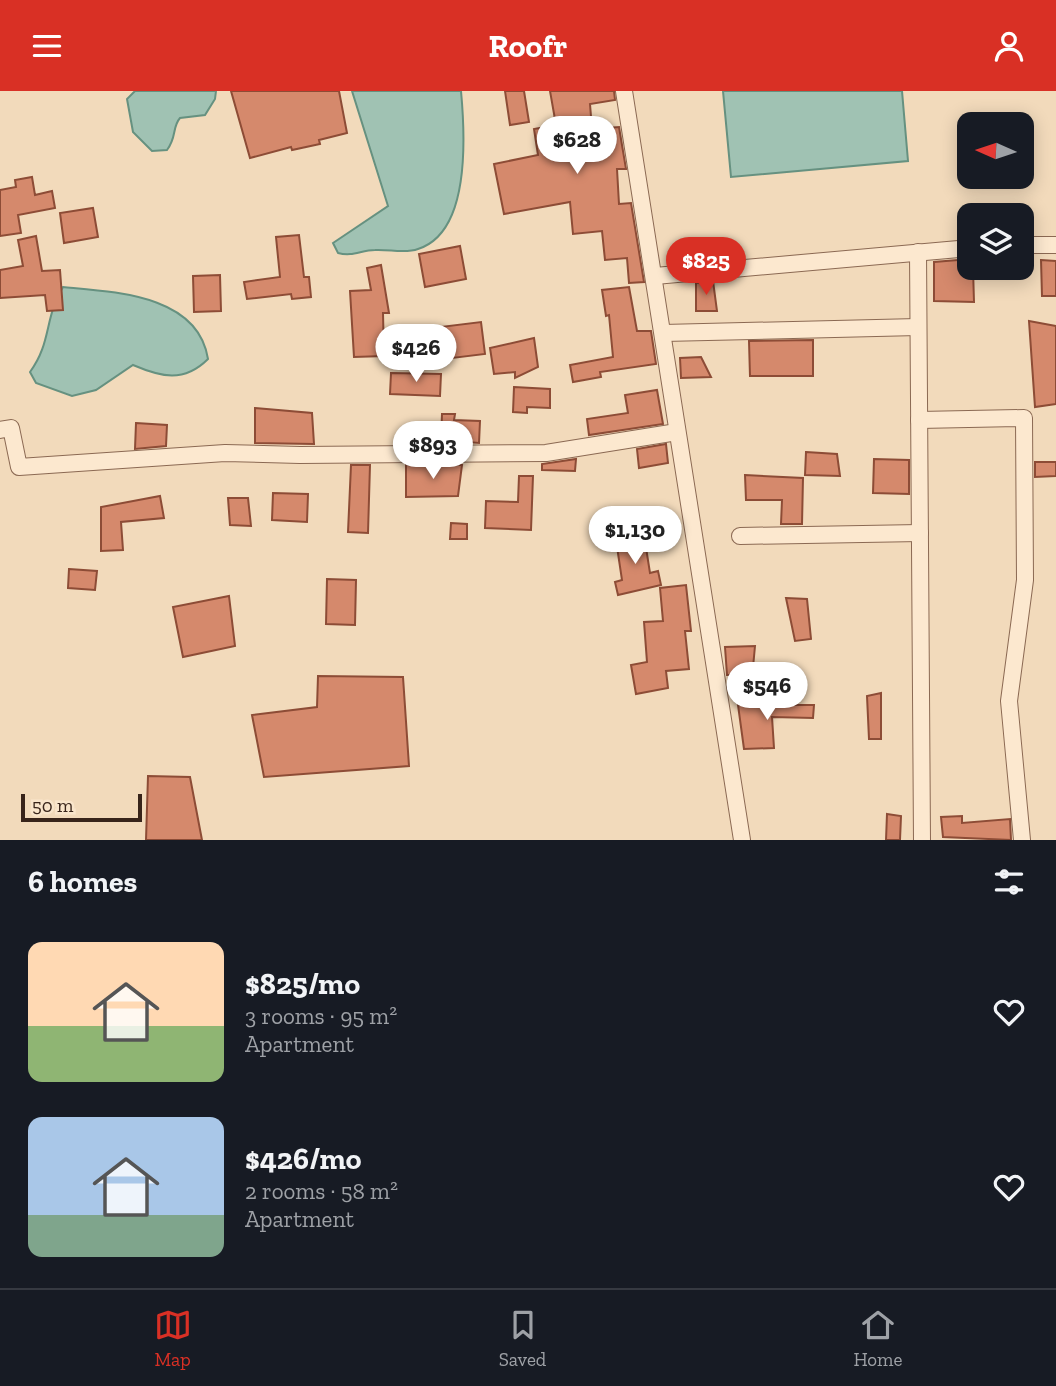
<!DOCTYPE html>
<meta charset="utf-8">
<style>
:root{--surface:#171b24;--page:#242831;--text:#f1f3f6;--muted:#9ea1a6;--line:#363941;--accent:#d93025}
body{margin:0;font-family:"Zilla Slab",serif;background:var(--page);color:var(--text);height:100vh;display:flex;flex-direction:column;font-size:26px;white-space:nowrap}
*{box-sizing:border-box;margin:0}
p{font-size:23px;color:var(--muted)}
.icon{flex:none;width:38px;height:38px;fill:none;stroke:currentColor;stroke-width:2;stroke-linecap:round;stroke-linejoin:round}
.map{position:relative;height:749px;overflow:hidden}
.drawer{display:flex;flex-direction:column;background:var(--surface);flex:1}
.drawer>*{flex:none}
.needle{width:46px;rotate:273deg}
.tools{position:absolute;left:957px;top:21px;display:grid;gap:14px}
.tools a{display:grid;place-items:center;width:77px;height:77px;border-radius:14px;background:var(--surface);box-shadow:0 4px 18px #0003;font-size:35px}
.scale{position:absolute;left:21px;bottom:18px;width:121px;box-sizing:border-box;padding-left:7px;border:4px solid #38241a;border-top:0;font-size:19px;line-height:24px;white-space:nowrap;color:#38241a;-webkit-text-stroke:5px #f9e5cb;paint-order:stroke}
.price{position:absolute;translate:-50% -60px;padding:0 16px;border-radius:24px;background:#fff;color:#222;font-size:23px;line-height:46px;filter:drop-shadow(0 2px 4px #0008)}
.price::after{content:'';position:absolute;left:50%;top:42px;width:21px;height:16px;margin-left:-10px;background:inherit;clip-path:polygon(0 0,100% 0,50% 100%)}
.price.selected{background:var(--accent);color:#fff}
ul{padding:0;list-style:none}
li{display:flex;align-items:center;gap:21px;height:175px;padding:0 28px}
li span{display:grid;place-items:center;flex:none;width:196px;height:140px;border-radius:14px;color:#555}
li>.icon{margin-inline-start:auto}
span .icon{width:84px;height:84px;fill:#fffc;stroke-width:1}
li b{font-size:30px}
h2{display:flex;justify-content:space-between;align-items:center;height:84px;padding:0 28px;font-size:30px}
header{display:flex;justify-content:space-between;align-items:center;height:91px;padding:0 28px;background:var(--accent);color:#fff;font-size:32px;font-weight:700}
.tab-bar{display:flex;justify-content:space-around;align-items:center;height:98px;border-top:2px solid var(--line);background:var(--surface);font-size:19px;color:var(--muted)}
.tab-bar a{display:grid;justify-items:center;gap:4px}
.tab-bar .selected{color:var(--accent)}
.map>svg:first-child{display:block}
.water{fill:#a0c2b3;stroke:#669180;stroke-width:2}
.building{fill:#d5896c;stroke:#8d4c36;stroke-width:2}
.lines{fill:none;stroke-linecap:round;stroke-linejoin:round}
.minor-casing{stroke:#8b6953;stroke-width:18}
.minor{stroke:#fce8cf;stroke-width:16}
</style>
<header><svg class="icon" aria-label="menu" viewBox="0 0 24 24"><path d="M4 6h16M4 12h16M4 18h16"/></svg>Roofr<svg class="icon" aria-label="person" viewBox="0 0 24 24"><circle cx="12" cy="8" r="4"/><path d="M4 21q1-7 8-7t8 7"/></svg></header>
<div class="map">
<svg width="1056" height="749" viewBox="0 0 1056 749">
<rect width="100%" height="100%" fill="#f2dabb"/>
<g class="water">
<path d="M135,0H216L215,8L205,24L180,27C172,36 177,46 167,59L152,60L133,41L127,8Z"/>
<path d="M352,0H461C465,43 471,141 418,158C405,163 389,158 375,159C361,159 353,166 338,162L333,152L388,115Z"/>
<polygon points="723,0 902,0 908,70 731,86"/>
<path d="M63,196C116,201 198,204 208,268C184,292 161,286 133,274L96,299L72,305L36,292L30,281C52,251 44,227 63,196Z"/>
</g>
<g class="building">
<polygon points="231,0 339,0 347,42 319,49 320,53 292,59 291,56 250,67"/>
<polygon points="505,0 524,0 529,31 510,34"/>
<polygon points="550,0 614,0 615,9 590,13 592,38 619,36 626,78 617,78 619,113 631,112 644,191 629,192 627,167 605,169 602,140 573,143 570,111 504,123 494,73 538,64 534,38 556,34"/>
<polygon points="32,86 35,104 52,100 55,117 18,124 21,142 0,145 0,99 16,96 15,89"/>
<polygon points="93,117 98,146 64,152 60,122"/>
<polygon points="299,144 304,186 309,186 311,206 292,208 291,203 247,208 244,191 280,186 276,146"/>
<polygon points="36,145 42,180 60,179 63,219 47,220 45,204 0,207 0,179 23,175 18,149"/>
<polygon points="460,155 466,188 425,196 419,163"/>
<polygon points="970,168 970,177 973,177 974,211 934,210 934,171"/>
<polygon points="1041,169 1056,170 1056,205 1042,205"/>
<polygon points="381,174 389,222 383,222 384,265 354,266 350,200 371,199 367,177"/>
<polygon points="220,184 221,220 194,221 193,185"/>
<polygon points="713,190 717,220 696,220 696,192"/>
<polygon points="629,196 637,240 651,240 656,273 600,281 601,286 573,291 570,274 613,266 609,224 606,225 602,199"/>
<polygon points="1029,230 1056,235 1056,313 1035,316"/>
<polygon points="481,231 485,263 436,269 432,237"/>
<polygon points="534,247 538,276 515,287 515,281 494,283 490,257"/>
<polygon points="813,249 813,285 750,285 749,250"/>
<polygon points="701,266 711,286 681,287 680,267"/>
<polygon points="391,282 441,283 440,305 390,303"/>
<polygon points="514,296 550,298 550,317 527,316 527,322 513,321"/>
<polygon points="657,299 663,333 589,344 587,328 628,322 625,304"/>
<polygon points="255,317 312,322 314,353 255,352"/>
<polygon points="442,323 455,323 454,329 480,330 479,352 441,349"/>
<polygon points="136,332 167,334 166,355 135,358"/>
<polygon points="666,353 668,372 639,377 637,358"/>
<polygon points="806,361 837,363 840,385 805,384"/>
<polygon points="576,368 575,380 542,379 542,373"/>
<polygon points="874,368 909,369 909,403 873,402"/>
<polygon points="1035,371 1056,371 1056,385 1035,386"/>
<polygon points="351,374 370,374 368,442 348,441"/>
<polygon points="406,374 462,374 458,405 406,406"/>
<polygon points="745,384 803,387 802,433 781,433 782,409 746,409"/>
<polygon points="519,385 533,385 531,439 485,437 486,410 518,411"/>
<polygon points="273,402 308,403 307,431 272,429"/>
<polygon points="160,405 164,427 121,431 123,459 101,460 101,416"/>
<polygon points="228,407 248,407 251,435 230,434"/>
<polygon points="451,432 467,433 467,448 450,448"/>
<polygon points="644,444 650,482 658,480 661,494 618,504 615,491 622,489 616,449"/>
<polygon points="69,478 97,480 95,499 68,497"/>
<polygon points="327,488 356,489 355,534 326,533"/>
<polygon points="686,494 691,540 685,540 689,578 666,580 668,597 636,603 631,574 647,571 644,531 663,530 660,497"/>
<polygon points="229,505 235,555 183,566 173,516"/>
<polygon points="786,507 807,508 811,548 795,550"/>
<polygon points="755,555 751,598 736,600 733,584 727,584 725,556"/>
<polygon points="318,585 403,586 409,675 264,686 252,624 317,616"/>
<polygon points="881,602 881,648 869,648 867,605"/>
<polygon points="738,614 814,614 813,627 772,626 774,657 744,658"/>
<polygon points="148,685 190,686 202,749 146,749"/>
<polygon points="887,723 901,725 900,749 886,749"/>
<polygon points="962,725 962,732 1010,728 1011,749 943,746 941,726"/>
</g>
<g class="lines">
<defs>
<g id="minor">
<polyline points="624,0 742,749"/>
<polyline points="1022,154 1056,154"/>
<polyline points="918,161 922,749"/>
<polyline points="655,185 970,157"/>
<polyline points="663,242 918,236"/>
<polyline points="919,329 1024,327 1025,489 1009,610 1022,749"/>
<polyline points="0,339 11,337 19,376 225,362 300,364 546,362 677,341"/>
<polyline points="740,445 920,442"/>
</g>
</defs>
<use href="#minor" class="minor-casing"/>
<use href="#minor" class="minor"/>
</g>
</svg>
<div class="tools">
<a><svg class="needle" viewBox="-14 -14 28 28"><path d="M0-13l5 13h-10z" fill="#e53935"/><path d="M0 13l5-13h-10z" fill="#9ea1a6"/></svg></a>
<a><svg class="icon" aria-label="layers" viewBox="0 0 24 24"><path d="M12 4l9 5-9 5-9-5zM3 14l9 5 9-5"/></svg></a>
</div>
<div class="scale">50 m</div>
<b class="price" style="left:577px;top:85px">$628</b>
<b class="price selected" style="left:706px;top:206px">$825</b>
<b class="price" style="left:416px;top:293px">$426</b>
<b class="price" style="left:433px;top:390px">$893</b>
<b class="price" style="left:635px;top:475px">$1,130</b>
<b class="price" style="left:767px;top:631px">$546</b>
</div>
<section class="drawer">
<h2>6 homes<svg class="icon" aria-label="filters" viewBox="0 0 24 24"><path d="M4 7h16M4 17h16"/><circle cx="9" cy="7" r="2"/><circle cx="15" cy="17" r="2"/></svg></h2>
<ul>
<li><span style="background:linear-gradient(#ffd9b3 60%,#8fb573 0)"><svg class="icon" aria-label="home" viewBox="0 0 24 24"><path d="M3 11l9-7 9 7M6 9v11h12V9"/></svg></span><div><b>$825/mo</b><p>3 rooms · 95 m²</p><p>Apartment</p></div><svg class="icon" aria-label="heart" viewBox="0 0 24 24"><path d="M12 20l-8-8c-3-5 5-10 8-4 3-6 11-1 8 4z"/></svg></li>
<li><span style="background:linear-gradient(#a9c7e8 70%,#7fa58c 0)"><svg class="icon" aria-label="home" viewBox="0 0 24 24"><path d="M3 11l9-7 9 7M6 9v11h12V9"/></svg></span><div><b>$426/mo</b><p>2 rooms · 58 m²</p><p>Apartment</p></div><svg class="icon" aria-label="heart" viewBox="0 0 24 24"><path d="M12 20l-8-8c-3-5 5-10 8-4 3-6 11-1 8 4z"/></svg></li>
</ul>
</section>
<nav class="tab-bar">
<a class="selected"><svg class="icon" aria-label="map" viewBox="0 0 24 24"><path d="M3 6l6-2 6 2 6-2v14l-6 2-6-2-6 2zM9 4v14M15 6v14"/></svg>Map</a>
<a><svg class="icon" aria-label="saved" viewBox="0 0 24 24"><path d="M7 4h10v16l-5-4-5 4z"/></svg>Saved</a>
<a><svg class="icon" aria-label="home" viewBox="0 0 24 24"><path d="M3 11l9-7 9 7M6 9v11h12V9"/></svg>Home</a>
</nav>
